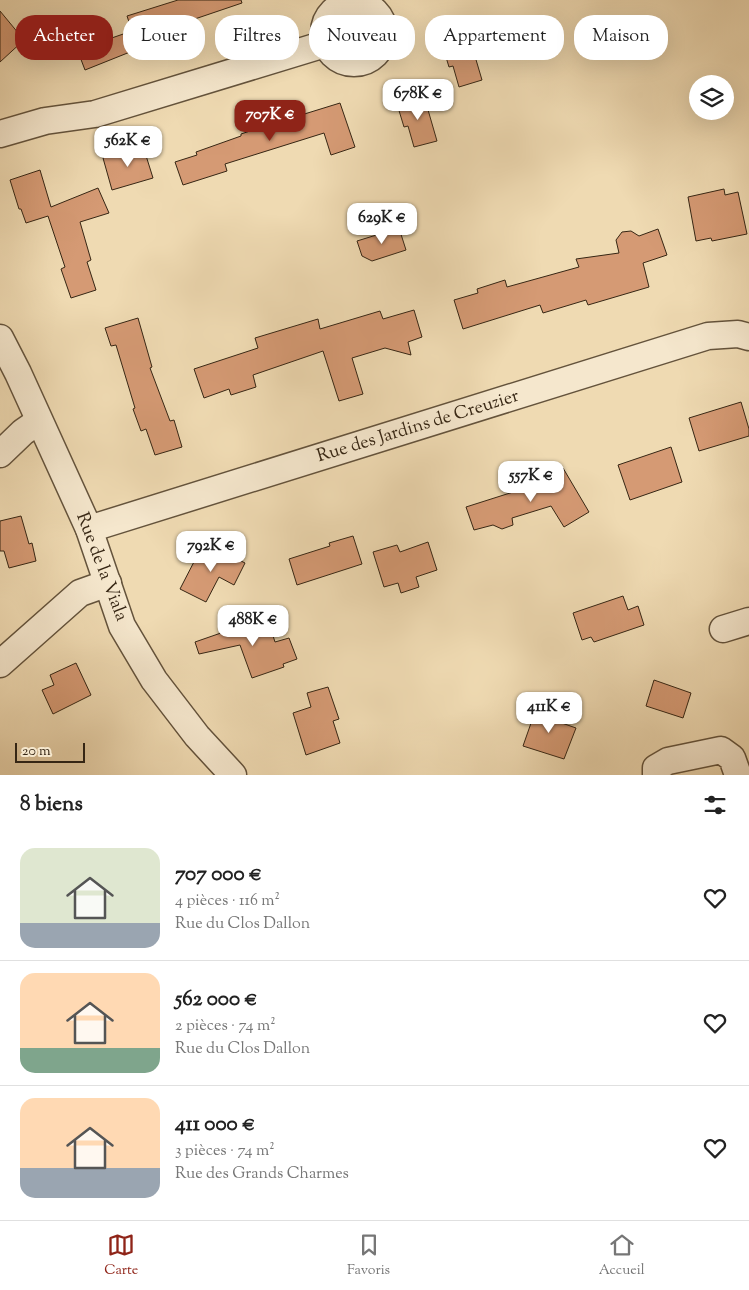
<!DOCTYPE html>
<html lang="fr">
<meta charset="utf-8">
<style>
:root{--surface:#fff;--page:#f2f2f2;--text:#222;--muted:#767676;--line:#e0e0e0;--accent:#8f2418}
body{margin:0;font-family:"Sorts Mill Goudy",serif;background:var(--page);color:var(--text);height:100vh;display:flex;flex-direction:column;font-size:19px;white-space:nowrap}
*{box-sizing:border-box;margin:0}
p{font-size:16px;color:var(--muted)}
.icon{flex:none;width:28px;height:28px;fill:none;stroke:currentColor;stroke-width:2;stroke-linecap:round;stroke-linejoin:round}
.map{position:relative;height:775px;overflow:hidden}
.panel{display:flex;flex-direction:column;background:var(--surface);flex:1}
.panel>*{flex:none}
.banner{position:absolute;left:15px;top:15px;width:720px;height:45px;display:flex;gap:10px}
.controls{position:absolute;left:689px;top:75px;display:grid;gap:10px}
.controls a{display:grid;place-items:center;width:45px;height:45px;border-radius:50%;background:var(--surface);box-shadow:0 5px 20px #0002;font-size:25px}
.scale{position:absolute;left:15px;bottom:12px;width:70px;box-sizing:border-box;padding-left:5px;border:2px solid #362614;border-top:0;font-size:14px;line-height:18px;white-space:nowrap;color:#362614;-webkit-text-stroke:4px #f5e7cd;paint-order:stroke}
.price{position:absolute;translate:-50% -42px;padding:0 11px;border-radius:10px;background:#fff;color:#222;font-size:16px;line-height:32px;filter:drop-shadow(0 1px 2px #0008)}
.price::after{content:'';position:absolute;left:50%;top:30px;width:15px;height:11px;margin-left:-8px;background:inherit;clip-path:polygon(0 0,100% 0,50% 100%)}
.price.selected{background:var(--accent);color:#fff}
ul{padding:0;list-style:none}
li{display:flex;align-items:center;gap:15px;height:125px;padding:0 20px}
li+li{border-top:1px solid var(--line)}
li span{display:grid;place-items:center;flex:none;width:140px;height:100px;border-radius:15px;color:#555}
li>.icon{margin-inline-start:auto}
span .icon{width:60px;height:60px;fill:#fffc;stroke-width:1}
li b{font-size:21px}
h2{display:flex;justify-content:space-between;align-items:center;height:60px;padding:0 20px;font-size:21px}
.chip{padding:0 18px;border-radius:20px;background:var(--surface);box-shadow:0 5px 20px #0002;font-size:18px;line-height:45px}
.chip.selected{background:var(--accent);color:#fff}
.dock{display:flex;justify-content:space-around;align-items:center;height:70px;border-top:1px solid var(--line);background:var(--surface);font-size:14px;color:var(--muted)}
.dock a{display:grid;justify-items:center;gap:2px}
.dock .selected{color:var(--accent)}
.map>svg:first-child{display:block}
.building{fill:#d59a74;stroke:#362614}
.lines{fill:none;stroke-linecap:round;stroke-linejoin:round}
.minor-casing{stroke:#64533c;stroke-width:29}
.minor{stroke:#f5e7cd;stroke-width:26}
.labels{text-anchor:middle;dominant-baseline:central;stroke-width:5;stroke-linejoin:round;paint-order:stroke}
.street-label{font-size:18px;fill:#362614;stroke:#f5e7cd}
</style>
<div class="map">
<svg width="749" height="775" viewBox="0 0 749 775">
<rect width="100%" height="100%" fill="#efdab2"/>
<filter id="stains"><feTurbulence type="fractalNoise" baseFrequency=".004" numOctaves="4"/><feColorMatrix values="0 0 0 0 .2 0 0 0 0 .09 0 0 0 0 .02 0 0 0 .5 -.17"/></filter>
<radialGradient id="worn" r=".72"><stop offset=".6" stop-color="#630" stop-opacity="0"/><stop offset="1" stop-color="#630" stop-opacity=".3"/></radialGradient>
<g class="building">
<polygon points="178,0 241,0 242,3 183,23 187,36 136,52 135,50 85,70 77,49 73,50 64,28 89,17 100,42 132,31 127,16"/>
<polygon points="0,11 24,40 0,62"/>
<polygon points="469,36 482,80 459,87 453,66 449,67 442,44"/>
<polygon points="424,96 437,141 414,147 408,126 404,127 397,104"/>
<polygon points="340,103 355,147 331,155 324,133 225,164 227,171 183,185 175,162 197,155 196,152 241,136 241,134 262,127 261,123 284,116 285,120"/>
<polygon points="143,146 153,178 112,190 103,158"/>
<polygon points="40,170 51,207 98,188 109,213 80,222 91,260 87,262 96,290 71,298 61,269 65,267 48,216 26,223 21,209 19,209 10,180"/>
<polygon points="724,189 725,195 738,192 747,234 712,241 711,238 696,241 688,197"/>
<polygon points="399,228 406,250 372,261 362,256 357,241"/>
<polygon points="658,229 667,255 643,263 649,287 588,305 586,300 543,313 540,305 463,329 454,300 478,293 477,289 505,280 507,287 579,267 576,259 619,253 616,240 622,232 631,231 639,236"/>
<polygon points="414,310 422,337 408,342 411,355 385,348 352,358 363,394 339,401 323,351 253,375 256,387 231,395 229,389 204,398 194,369 258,348 255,338 318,319 320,329 380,311 383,319"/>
<polygon points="138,318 152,367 150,368 170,421 174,420 182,447 155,455 146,429 141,431 133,409 135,408 116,345 111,346 105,328"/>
<polygon points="741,402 749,429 749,436 699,451 689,418"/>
<polygon points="671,447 682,482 630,500 618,465"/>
<polygon points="563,468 589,512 564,527 551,506 512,518 513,525 502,529 493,525 474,530 466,507 532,486"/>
<polygon points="21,516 29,544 32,543 36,561 9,568 4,551 0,551 0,521"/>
<polygon points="353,536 362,564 297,585 289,559 330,546 329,543"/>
<polygon points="428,542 437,570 416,577 419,587 401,593 398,583 384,587 373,552 397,545 400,552"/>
<polygon points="210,545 245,563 234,585 219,577 206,602 180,589 197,556 204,559"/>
<polygon points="623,596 628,610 638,606 644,625 594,642 591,637 582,640 573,613"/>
<polygon points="267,617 275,642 289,638 297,659 283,664 284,667 252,678 240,645 199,654 195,642"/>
<polygon points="76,663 91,695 53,714 42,690 54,685 50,675"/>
<polygon points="654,680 691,693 683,718 646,706"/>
<polygon points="328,687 339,719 333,721 340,743 306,755 293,713 311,707 307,693"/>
<polygon points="537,706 562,714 559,722 576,728 564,759 523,746"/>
</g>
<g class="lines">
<defs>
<g id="minor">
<circle cx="354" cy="33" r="30"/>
<polyline points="0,134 45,121 95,114 325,44"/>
<polyline points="0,338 18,373 89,529 122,626 154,680 197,736 233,775"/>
<polyline points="0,454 23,432 39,421"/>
<polyline points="89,529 708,336 738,334 749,337"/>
<polyline points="723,629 749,621"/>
<polyline points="0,664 80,593 108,583"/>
<polyline points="656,775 656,768 668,761 721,750 732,758 738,775"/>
</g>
</defs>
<use href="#minor" class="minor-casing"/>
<use href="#minor" class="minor"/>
</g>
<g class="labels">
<g class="street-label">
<text transform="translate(418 427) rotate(-17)">Rue des Jardins de Creuzier</text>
<text transform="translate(101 567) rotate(69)">Rue de la Viala</text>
</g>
</g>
<rect width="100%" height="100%" filter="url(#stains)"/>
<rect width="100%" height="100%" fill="url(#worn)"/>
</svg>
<div class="controls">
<a><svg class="icon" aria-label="layers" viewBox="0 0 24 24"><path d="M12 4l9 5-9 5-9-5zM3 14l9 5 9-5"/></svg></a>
</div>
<div class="scale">20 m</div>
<b class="price" style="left:418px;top:121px">678K €</b>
<b class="price selected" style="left:270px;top:142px">707K €</b>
<b class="price" style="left:128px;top:168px">562K €</b>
<b class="price" style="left:382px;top:245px">629K €</b>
<b class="price" style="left:531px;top:503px">557K €</b>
<b class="price" style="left:211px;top:573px">792K €</b>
<b class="price" style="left:253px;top:647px">488K €</b>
<b class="price" style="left:549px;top:734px">411K €</b>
<div class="banner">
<a class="chip selected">Acheter</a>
<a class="chip">Louer</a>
<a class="chip">Filtres</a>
<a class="chip">Nouveau</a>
<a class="chip">Appartement</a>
<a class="chip">Maison</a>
</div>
</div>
<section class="panel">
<h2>8 biens<svg class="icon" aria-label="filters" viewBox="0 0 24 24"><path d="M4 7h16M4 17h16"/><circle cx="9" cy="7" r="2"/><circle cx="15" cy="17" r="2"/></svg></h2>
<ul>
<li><span style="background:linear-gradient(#dfe7d0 75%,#9aa5b1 0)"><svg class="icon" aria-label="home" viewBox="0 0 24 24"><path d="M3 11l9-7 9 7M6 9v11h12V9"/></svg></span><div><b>707 000 €</b><p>4 pièces · 116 m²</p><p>Rue du Clos Dallon</p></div><svg class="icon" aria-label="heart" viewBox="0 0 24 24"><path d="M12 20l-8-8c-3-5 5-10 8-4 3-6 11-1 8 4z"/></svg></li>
<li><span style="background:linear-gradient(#ffd9b3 75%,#7fa58c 0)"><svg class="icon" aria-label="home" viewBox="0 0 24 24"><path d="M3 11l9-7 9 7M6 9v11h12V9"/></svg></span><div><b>562 000 €</b><p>2 pièces · 74 m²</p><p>Rue du Clos Dallon</p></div><svg class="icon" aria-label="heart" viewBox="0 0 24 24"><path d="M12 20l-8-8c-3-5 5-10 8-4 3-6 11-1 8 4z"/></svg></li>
<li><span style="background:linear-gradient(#ffd9b3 70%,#9aa5b1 0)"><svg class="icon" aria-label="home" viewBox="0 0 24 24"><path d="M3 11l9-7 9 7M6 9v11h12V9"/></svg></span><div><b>411 000 €</b><p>3 pièces · 74 m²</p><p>Rue des Grands Charmes</p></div><svg class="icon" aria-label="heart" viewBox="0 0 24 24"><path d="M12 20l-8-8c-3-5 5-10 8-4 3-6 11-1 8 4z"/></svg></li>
</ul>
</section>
<nav class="dock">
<a class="selected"><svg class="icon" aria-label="map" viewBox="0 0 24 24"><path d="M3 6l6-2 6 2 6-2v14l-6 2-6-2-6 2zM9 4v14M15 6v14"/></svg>Carte</a>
<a><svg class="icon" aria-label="saved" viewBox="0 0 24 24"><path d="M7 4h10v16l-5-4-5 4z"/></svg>Favoris</a>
<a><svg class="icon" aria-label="home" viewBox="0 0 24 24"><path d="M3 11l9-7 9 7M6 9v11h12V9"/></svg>Accueil</a>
</nav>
